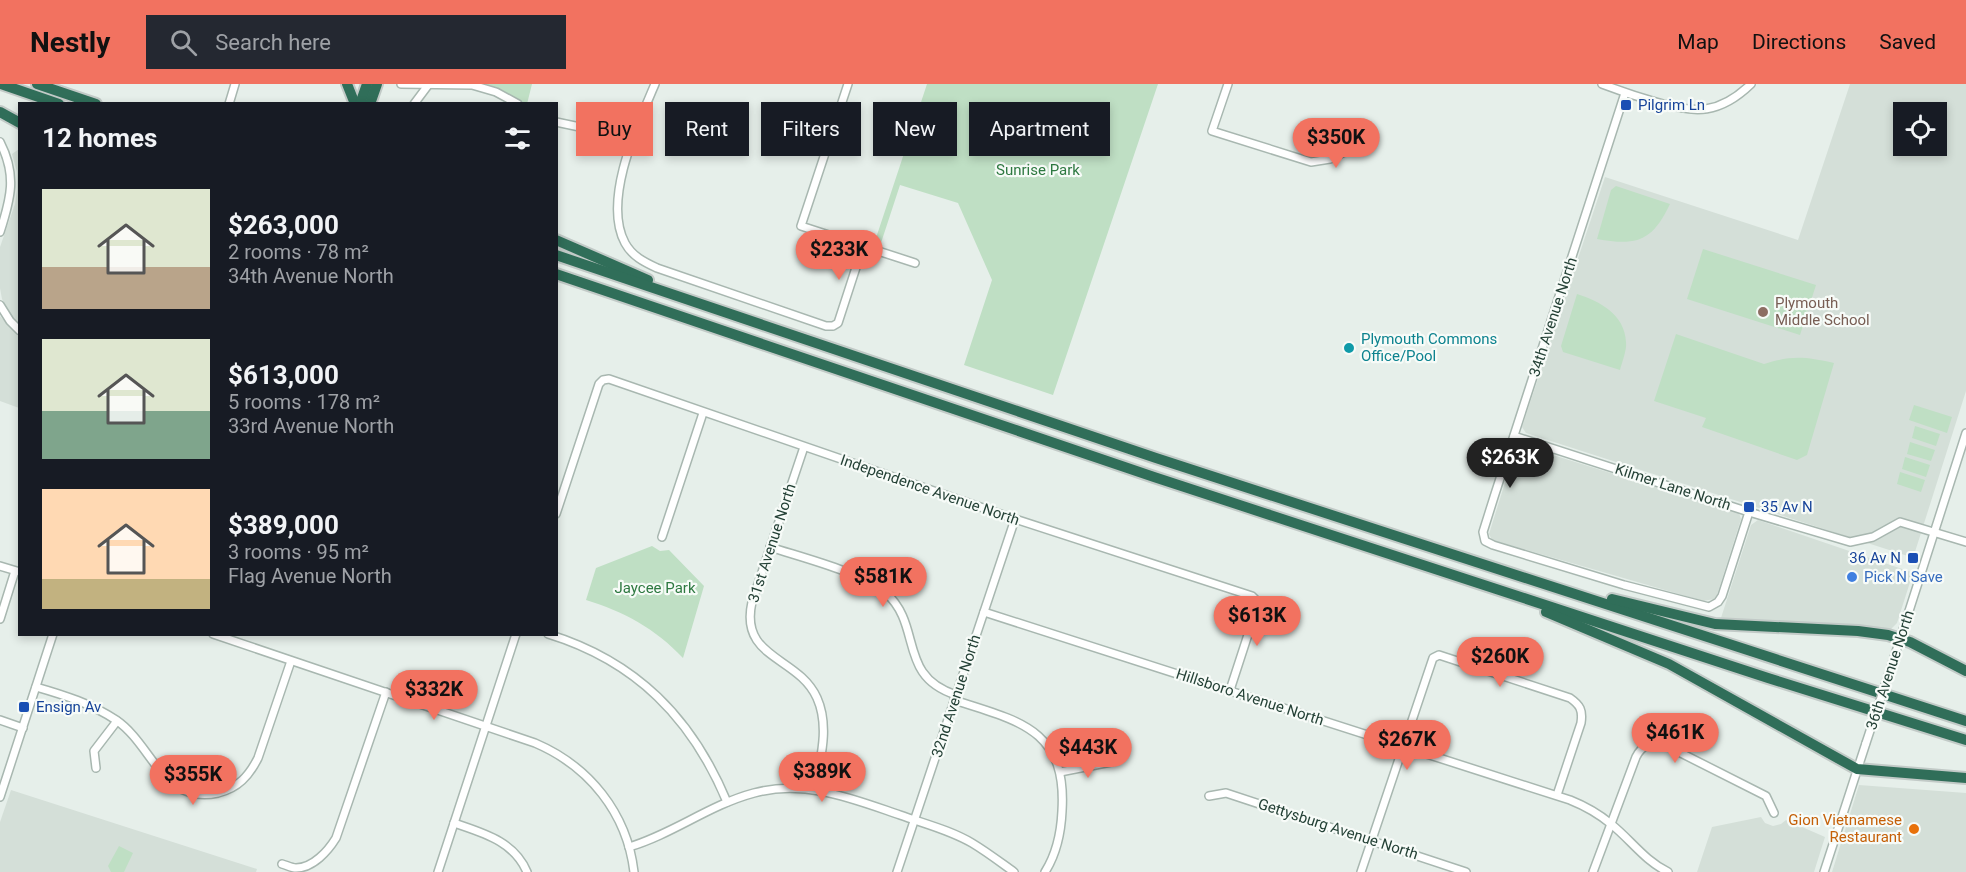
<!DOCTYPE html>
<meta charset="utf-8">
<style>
:root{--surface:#171b24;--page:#242831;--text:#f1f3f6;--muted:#9ea1a6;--accent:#f27260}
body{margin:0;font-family:Roboto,sans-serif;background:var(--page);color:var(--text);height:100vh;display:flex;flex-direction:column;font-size:22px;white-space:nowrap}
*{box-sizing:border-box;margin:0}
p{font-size:20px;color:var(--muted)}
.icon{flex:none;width:33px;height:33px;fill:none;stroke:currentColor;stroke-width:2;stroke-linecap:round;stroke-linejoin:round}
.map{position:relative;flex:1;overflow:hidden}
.side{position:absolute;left:18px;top:18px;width:540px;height:534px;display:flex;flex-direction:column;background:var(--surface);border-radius:0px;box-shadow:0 3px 9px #0003}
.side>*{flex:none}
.guide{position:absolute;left:576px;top:18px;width:570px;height:54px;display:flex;gap:12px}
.controls{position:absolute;left:1893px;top:18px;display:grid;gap:12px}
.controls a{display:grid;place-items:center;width:54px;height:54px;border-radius:0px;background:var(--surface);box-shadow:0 3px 9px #0003;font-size:30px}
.price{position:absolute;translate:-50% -51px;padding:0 14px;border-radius:21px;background:var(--accent);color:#111;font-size:20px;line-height:39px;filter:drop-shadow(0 2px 3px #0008)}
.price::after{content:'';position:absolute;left:50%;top:36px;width:18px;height:14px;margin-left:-9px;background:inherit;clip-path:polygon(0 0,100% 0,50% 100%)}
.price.current{background:#222;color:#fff}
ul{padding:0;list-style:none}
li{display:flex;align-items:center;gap:18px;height:150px;padding:0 24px}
li span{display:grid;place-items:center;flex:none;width:168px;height:120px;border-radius:0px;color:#555}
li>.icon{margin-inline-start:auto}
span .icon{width:72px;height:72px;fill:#fffc;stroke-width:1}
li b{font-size:26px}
h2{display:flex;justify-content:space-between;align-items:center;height:72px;padding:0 24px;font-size:26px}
.chip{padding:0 21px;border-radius:0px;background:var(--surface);box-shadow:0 3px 9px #0003;font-size:21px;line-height:54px}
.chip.current{background:var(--accent);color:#111}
header{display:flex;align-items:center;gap:36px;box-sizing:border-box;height:84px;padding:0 30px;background:var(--accent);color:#111}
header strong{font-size:28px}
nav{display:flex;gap:33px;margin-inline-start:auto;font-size:21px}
.search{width:420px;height:54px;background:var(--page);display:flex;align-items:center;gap:15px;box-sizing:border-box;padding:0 21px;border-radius:0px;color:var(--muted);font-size:22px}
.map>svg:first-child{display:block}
.built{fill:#d4dfd8;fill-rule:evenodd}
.green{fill:#bfdfc4}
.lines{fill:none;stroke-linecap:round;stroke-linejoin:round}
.minor-casing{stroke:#a8b7b0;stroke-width:10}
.highway-casing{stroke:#c2cac7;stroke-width:14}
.minor{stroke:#fff;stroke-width:7}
.highway{stroke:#306e59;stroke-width:10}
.minor-bridge-casing{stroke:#a8b7b0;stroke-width:10;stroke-linecap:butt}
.minor-bridge{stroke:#fff;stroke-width:7}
.transit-dot{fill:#1a4fb4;stroke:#f7fbf8;stroke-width:2}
.education-dot{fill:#8d6e63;stroke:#f7fbf8;stroke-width:2}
.culture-dot{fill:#0f9aa8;stroke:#f7fbf8;stroke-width:2}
.shop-dot{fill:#3f7fe0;stroke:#f7fbf8;stroke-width:2}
.food-dot{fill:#e8710a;stroke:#f7fbf8;stroke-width:2}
.labels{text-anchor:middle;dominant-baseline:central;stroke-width:4.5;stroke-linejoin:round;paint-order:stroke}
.transit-label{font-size:15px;fill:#164399;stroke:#f7fbf8;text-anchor:start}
.park-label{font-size:15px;fill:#2e7941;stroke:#f7fbf8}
.education-label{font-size:15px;fill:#785e54;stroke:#f7fbf8;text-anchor:start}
.street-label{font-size:15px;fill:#244136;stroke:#f7fbf8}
.culture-label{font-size:15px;fill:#0d838f;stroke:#f7fbf8;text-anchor:start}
.shop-label{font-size:15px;fill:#366cbe;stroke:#f7fbf8;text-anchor:start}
.food-label{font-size:15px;fill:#c56008;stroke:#f7fbf8;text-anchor:end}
</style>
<header>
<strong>Nestly</strong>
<div class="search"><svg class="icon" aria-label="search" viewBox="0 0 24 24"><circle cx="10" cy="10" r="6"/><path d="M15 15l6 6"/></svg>Search here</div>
<nav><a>Map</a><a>Directions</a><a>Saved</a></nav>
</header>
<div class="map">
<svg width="1966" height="788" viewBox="0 0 1966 788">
<rect width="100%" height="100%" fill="#e6efea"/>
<g class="built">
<path d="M1850,0H1966V307L1914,471L1911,473L1526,349L1522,343L1605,93L1798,156ZM1904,28H1936V62H1904Z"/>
<polygon points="19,65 19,240 14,235 2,215 0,204 0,163 15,120 17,106 17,88 12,70"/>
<polygon points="0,232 19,253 19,324 0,317"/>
<polygon points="1521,361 1739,429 1741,435 1717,511 1714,515 1703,517 1492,456 1489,450 1516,363"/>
<polygon points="1758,436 1911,488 1912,492 1897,539 1891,545 1885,547 1846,540 1720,537 1751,441"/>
<polygon points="1859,701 1966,709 1966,788 1832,788"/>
<polygon points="11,706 257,785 256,788 0,788 0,738"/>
<polygon points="1761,733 1765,739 1773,742 1781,740 1786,736 1825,753 1814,788 1697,788 1712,743"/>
</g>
<g class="green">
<polygon points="486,0 532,0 527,20"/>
<polygon points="927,0 1158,0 1053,311 964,281 992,196 958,119 900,101 880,162 874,160"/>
<path d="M1616,102L1670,120C1652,158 1636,162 1597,155L1611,106Z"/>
<polygon points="1703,165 1816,201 1800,251 1687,215"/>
<path d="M1577,210C1600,217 1625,231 1626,258C1627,266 1622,278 1620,286L1563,268L1561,262Z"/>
<path d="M1676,250L1764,280C1792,271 1806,273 1834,279L1807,371L1797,376L1702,343L1706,334L1654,317Z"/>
<polygon points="1914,321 1952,333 1947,349 1909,336"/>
<polygon points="1915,342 1940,350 1936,362 1912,354"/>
<polygon points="1910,358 1935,366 1931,377 1907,370"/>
<polygon points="1905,373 1930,381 1926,393 1902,385"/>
<polygon points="1900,388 1925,396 1921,408 1897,400"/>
<path d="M652,462L660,467L669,466L704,502L683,574C656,545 623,527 586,516L596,484Z"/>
<polygon points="119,762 133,769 124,788 111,788 108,782"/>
</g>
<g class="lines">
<defs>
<g id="minor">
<polyline points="401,0 472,1 496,8 518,20"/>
<path d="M655,0C638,40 602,116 625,159C632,172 644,178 657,184L826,242H833L838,239L863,162"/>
<polyline points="848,0 801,142 915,179"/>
<polyline points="1228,0 1212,47 1311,78 1330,75 1355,63 1359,58 1360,52 1354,45 1344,44 1339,49 1339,69"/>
<path d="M1602,0C1620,7 1638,13 1656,18C1696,30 1720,30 1751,0"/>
<polyline points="1625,9 1494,413 1483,448 1485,457 1493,461 1624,501 1709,523 1718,518 1722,512 1749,428"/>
<polyline points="229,20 235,0"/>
<polyline points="414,20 429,0"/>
<polyline points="556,38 632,54"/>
<path d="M0,58C17,91 11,114 0,148"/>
<polyline points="0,221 10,237 20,247"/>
<polyline points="1514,352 1749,428 1850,458 1873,453 1900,438 1966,458"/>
<path d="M804,363L752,518C739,575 798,572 817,614C830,643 820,676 815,705"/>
<polyline points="556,430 599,300 603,296 609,295 1015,435 1252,512 1256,516 1257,523 1230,606"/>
<polyline points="662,453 703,329"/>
<path d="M770,463C800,473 864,489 886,509C923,542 897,592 956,611"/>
<polyline points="0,482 20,488"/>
<path d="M984,528L1570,716C1585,722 1599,730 1611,740C1631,756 1644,776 1668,788"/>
<polyline points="0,535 15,487"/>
<path d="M213,550L535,659C589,682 627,729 634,788"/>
<path d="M548,550C636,577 692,634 727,718"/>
<polyline points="1893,577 1966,349"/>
<path d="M36,603C64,611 92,620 116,636C153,661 162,721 218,709C238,704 249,692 258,674L291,577"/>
<path d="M954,616C1019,637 1067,645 1062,727C1061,749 1057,769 1045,788"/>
<polyline points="0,636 23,644"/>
<polyline points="96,684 94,667 117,637"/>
<polyline points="1060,688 1111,678"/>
<polyline points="1209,712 1226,709 1466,788"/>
<polyline points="0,713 53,550"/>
<path d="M454,739C483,749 514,757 527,788"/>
<path d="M629,763C673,750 709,721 754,709C805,695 853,715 900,731C925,740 950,746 972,759C987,768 1000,778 1014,788"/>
<path d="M282,780C286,781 292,784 296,784C313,784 328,767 336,754L386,608"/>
<polyline points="438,788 516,550"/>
<polyline points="897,788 1015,435"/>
<path d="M1361,788L1433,574L1439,571L1570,614C1580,621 1583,626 1581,639L1557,711"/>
<path d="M1593,788L1636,673C1642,661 1653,656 1665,661L1766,712L1774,729"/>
<polyline points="1824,788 1866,659"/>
</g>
<g id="highway">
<polyline points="1,0 59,20"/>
<polyline points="37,0 96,20"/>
<polyline points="347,0 355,20"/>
<polyline points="360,20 367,0"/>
<polyline points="370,20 377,0"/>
<polyline points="0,28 20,39"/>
<polyline points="556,156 648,196"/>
<polyline points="556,171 1156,374 1966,637"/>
<polyline points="556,190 1154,393 1768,594 1966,656"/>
<polyline points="1612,515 1715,540 1858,547 1888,551 1910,558 1966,587"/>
<polyline points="1546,528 1669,580 1857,685 1966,694"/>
</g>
</defs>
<use href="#minor" class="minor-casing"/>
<use href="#highway" class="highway-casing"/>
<use href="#minor" class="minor"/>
<use href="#highway" class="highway"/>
<defs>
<polyline id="minor-bridge" points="1866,659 1893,577"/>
</defs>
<use href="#minor-bridge" class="minor-bridge-casing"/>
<use href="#minor-bridge" class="minor-bridge"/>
</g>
<g class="transit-dot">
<rect x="1620" y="15" width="12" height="12" rx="3"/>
<rect x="1743" y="417" width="12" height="12" rx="3"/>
<rect x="1907" y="468" width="12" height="12" rx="3"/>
<rect x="18" y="617" width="12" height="12" rx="3"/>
</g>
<circle class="education-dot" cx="1763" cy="228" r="6"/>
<circle class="culture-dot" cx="1349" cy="264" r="6"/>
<circle class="shop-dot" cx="1852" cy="493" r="6"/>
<circle class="food-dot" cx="1914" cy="745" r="6"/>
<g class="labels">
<g class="transit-label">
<text x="1638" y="21">Pilgrim Ln</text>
<text x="1761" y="423">35 Av N</text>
<text x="1901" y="474" text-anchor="end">36 Av N</text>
<text x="36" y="623">Ensign Av</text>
</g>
<g class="park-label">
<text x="1038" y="86">Sunrise Park</text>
<text x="655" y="504">Jaycee Park</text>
</g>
<g class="education-label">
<text x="1775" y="219">Plymouth<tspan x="1775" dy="17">Middle School</tspan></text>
</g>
<g class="street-label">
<text transform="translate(1553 233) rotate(-72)">34th Avenue North</text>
<text transform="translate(1673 403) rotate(18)">Kilmer Lane North</text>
<text transform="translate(930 406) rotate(19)">Independence Avenue North</text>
<text transform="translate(772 459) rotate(-72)">31st Avenue North</text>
<text transform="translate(1890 586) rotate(-72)">36th Avenue North</text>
<text transform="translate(956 612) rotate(-72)">32nd Avenue North</text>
<text transform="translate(1250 613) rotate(18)">Hillsboro Avenue North</text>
<text transform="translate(1338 745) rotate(18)">Gettysburg Avenue North</text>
</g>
<g class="culture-label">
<text x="1361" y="255">Plymouth Commons<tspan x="1361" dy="17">Office/Pool</tspan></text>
</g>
<g class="shop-label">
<text x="1864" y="493">Pick N Save</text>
</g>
<g class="food-label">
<text x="1902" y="736">Gion Vietnamese<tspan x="1902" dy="17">Restaurant</tspan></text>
</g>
</g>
</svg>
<div class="controls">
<a><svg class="icon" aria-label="locate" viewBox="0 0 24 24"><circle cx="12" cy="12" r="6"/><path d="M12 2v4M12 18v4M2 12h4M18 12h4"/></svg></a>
</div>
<b class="price" style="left:1336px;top:85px">$350K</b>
<b class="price" style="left:839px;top:197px">$233K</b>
<b class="price current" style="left:1510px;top:405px">$263K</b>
<b class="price" style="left:883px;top:524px">$581K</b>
<b class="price" style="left:1257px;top:563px">$613K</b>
<b class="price" style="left:1500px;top:604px">$260K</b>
<b class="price" style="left:434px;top:637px">$332K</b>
<b class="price" style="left:1675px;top:680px">$461K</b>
<b class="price" style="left:1407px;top:687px">$267K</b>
<b class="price" style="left:1088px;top:695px">$443K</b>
<b class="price" style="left:822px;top:719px">$389K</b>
<b class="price" style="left:193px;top:722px">$355K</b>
<div class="guide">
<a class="chip current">Buy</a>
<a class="chip">Rent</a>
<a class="chip">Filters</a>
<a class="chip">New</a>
<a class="chip">Apartment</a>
</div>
<section class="side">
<h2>12 homes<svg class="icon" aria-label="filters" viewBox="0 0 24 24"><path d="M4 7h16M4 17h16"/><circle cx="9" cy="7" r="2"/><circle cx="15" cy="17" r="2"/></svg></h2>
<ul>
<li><span style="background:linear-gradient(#dfe7d0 65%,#b9a48a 0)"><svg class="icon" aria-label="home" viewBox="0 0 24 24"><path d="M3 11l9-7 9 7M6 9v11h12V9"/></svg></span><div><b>$263,000</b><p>2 rooms · 78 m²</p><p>34th Avenue North</p></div></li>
<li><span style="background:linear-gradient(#dfe7d0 60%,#7fa58c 0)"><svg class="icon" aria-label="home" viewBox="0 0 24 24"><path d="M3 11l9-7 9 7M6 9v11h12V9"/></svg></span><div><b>$613,000</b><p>5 rooms · 178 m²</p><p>33rd Avenue North</p></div></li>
<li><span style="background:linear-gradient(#ffd9b3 75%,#c2b280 0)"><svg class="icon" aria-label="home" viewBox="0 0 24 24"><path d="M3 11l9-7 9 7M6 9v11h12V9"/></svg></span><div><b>$389,000</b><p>3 rooms · 95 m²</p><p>Flag Avenue North</p></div></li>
</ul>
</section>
</div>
